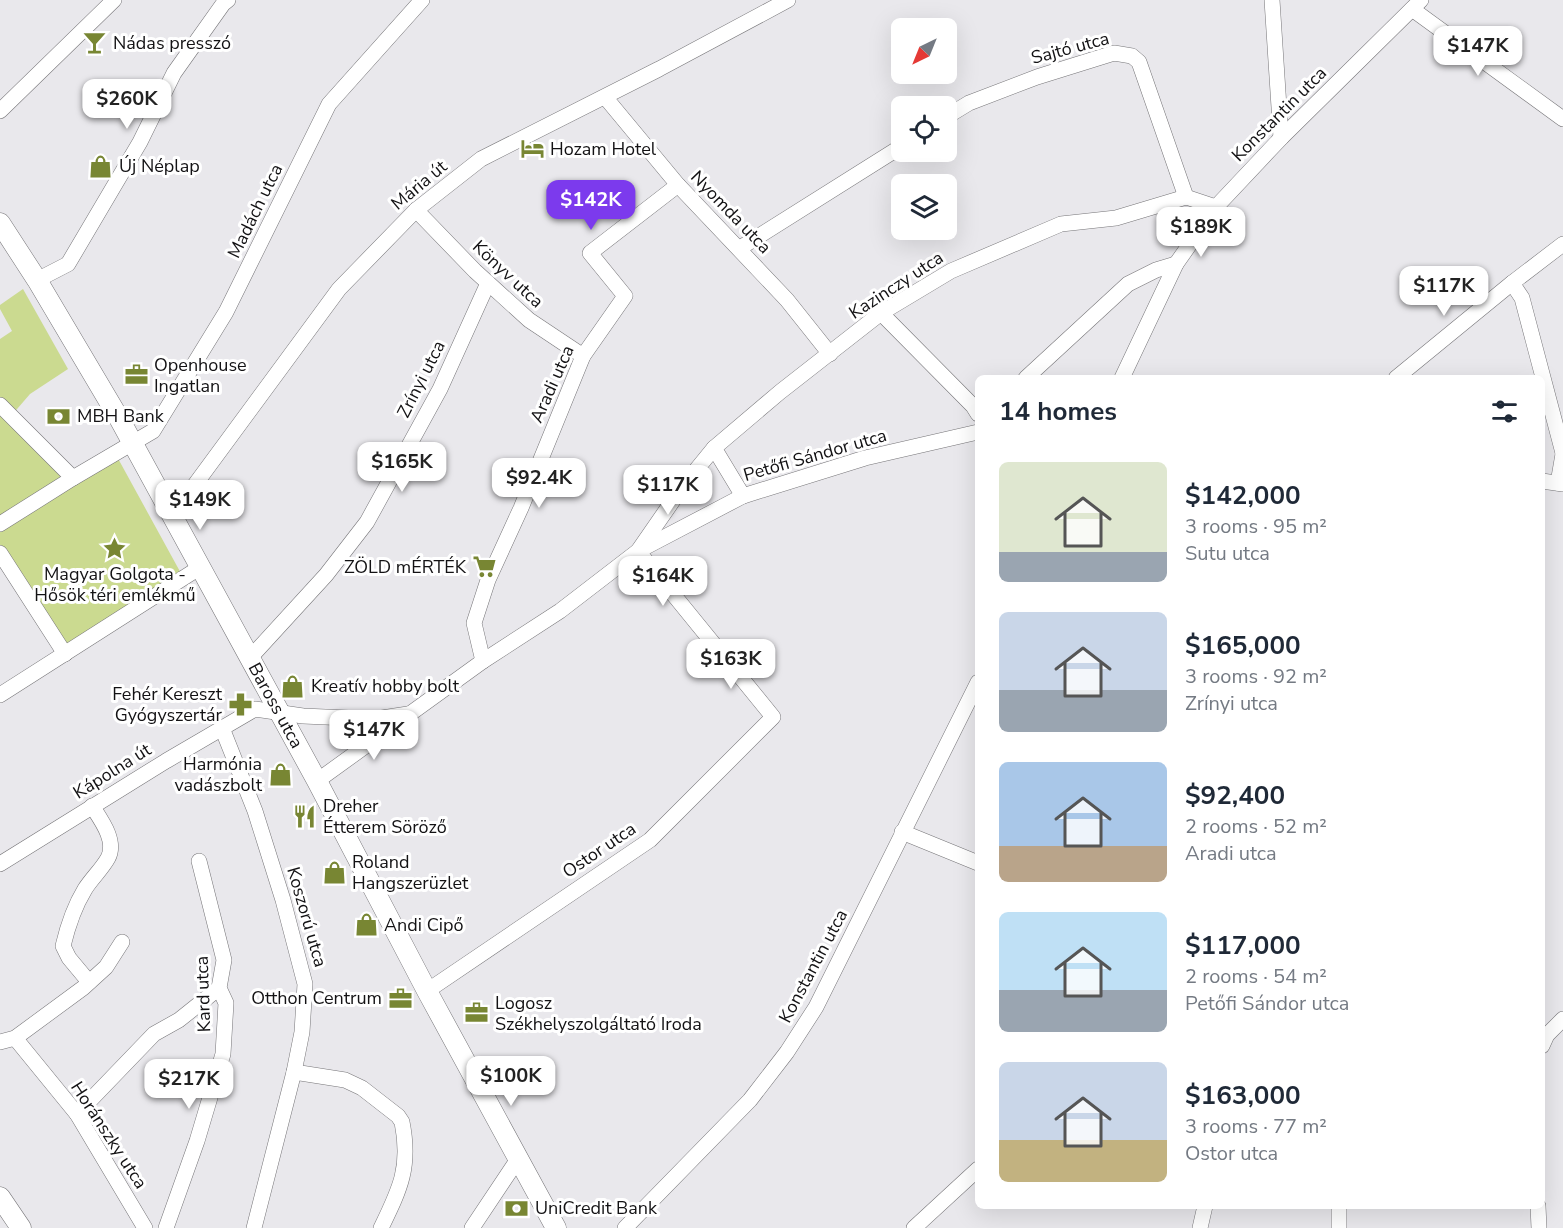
<!DOCTYPE html>
<meta charset="utf-8">
<style>
:root{--surface:#fff;--page:#f6f6f7;--text:#1f2937;--muted:#747a83;--accent:#7c3aed}
body{margin:0;font-family:"Nunito Sans",sans-serif;background:var(--page);color:var(--text);height:100vh;display:flex;flex-direction:column;font-size:22px;white-space:nowrap}
*{box-sizing:border-box;margin:0}
p{font-size:20px;color:var(--muted)}
.icon{flex:none;width:33px;height:33px;fill:none;stroke:currentColor;stroke-width:2;stroke-linecap:round;stroke-linejoin:round}
.map{position:relative;flex:1;overflow:hidden}
.sheet{position:absolute;left:975px;top:375px;width:570px;height:834px;display:flex;flex-direction:column;background:var(--surface);border-radius:9px;box-shadow:0 6px 24px #0002}
.sheet>*{flex:none}
.needle{width:39px;rotate:223deg}
.tools{position:absolute;left:891px;top:18px;display:grid;gap:12px}
.tools a{display:grid;place-items:center;width:66px;height:66px;border-radius:9px;background:var(--surface);box-shadow:0 6px 24px #0002;font-size:30px}
.price{position:absolute;translate:-50% -51px;padding:0 14px;border-radius:12px;background:#fff;color:#222;font-size:20px;line-height:39px;filter:drop-shadow(0 2px 3px #0008)}
.price::after{content:'';position:absolute;left:50%;top:36px;width:18px;height:14px;margin-left:-9px;background:inherit;clip-path:polygon(0 0,100% 0,50% 100%)}
.price.current{background:var(--accent);color:#fff}
ul{padding:0;list-style:none}
li{display:flex;align-items:center;gap:18px;height:150px;padding:0 24px}
li span{display:grid;place-items:center;flex:none;width:168px;height:120px;border-radius:9px;color:#555}
li>.icon{margin-inline-start:auto}
span .icon{width:72px;height:72px;fill:#fffc;stroke-width:1}
li b{font-size:26px}
h2{display:flex;justify-content:space-between;align-items:center;height:72px;padding:0 24px;font-size:26px}
.map>svg:first-child{display:block}
.green{fill:#cbda90}
.lines{fill:none;stroke-linecap:round;stroke-linejoin:round}
.minor-casing{stroke:#767578;stroke-width:16}
.tertiary-casing{stroke:#767578;stroke-width:21}
.minor{stroke:#fff;stroke-width:15}
.tertiary{stroke:#fff;stroke-width:20}
.labels{text-anchor:middle;dominant-baseline:central;stroke-width:6;stroke-linejoin:round;paint-order:stroke}
.poi-label{font-size:18px;fill:#131214;stroke:#fff;text-anchor:start}
.street-label{font-size:18px;fill:#131214;stroke:#fff}
</style>
<div class="map">
<svg width="1563" height="1228" viewBox="0 0 1563 1228">
<rect width="100%" height="100%" fill="#e9e8ec"/>
<polygon class="green" points="23,289 68,369 30,394 11,416 73,478 115,453 183,577 65,654 0,553 0,339 12,331 0,309 0,305"/>
<g class="lines">
<defs>
<g id="minor">
<polyline points="1272,0 1281,138"/>
<polyline points="1412,9 1563,119"/>
<polyline points="605,97 678,185 787,300 830,354"/>
<polyline points="0,111 114,0"/>
<polyline points="946,117 969,103 1037,77 1114,53 1132,56 1139,62 1186,197"/>
<polyline points="416,210 475,271 529,320 583,356"/>
<polyline points="740,248 902,146"/>
<polyline points="37,280 68,264 140,142 174,73 223,4 228,0"/>
<polyline points="1512,283 1522,298 1563,453"/>
<polyline points="881,313 973,406 978,414"/>
<polyline points="1026,378 1128,284 1156,270 1176,264"/>
<polyline points="1122,378 1176,264 1216,207 1281,138 1421,0"/>
<polyline points="1396,378 1512,283 1563,244"/>
<polyline points="0,405 73,478"/>
<polyline points="1542,481 1563,484"/>
<polyline points="1558,483 1563,454"/>
<polyline points="743,496 714,448 780,392 881,313 951,271 1061,224 1116,218 1186,197 1216,207"/>
<polyline points="169,512 182,501 194,486 339,289 416,210 481,159 659,69 788,0"/>
<polyline points="0,524 73,478 153,431 226,312 329,104 422,0"/>
<polyline points="0,553 65,654"/>
<polyline points="249,659 326,575 367,522 440,389 488,283"/>
<polyline points="483,661 474,623 488,580 521,508 583,356 625,296 590,253 678,185"/>
<polyline points="0,695 199,568"/>
<polyline points="222,728 255,811 283,900 305,984 302,1032 294,1072 254,1228"/>
<polyline points="317,781 483,661 560,611 638,551 743,496 865,458 978,432"/>
<polyline points="902,832 978,863"/>
<polyline points="0,864 166,761 255,709 303,716 348,718 382,718 408,714"/>
<path d="M89,982L69,958L63,946C68,925 74,907 85,889C92,878 102,869 108,858C117,841 101,820 92,806"/>
<polyline points="427,991 650,840 773,717 638,551 683,486 714,448"/>
<polyline points="15,1038 77,1114 145,1228"/>
<polyline points="0,1042 15,1038 83,988 106,967 122,942"/>
<polyline points="1542,1046 1547,1035 1563,1019"/>
<path d="M294,1072L345,1080L362,1088L398,1116L402,1122C411,1167 400,1189 381,1228"/>
<polyline points="77,1114 154,1034 179,1020 219,988"/>
<polyline points="1339,1206 1339,1228"/>
<polyline points="1538,1206 1539,1228"/>
<polyline points="166,1228 197,1141 223,1054 226,1003 219,988 224,960 199,861"/>
<polyline points="472,1228 518,1159"/>
<polyline points="625,1228 750,1100 787,1052 816,1007 978,682"/>
<polyline points="914,1228 978,1169"/>
<polyline points="1200,1228 1205,1206"/>
</g>
<g id="tertiary">
<path id="s1" d="M0,223L37,280L120,420L317,781L427,991L556,1228"/>
<polyline points="0,1197 21,1228"/>
</g>
</defs>
<use href="#minor" class="minor-casing"/>
<use href="#tertiary" class="tertiary-casing"/>
<use href="#minor" class="minor"/>
<use href="#tertiary" class="tertiary"/>
</g>
<defs>
<symbol id="bar-bare" viewBox="-9 -9 18 18"><path d="M-6-5H6L.8 .8V4.5H3.5V6h-7V4.5H-.8V.8Z" fill="#788633" stroke="#fff" stroke-width="2.5" paint-order="stroke"/></symbol>
<symbol id="hotel-bare" viewBox="-9 -9 18 18"><path d="M-6-4.5h1.5V1H6V5H4.5V3h-9V5H-6ZM-4 0a1.8 1.8 0 1 1 3.6 0ZM.5 0V-2.5h3Q6-2.5 6 0Z" fill="#788633" stroke="#fff" stroke-width="2.5" paint-order="stroke"/></symbol>
<symbol id="shop-bare" viewBox="-9 -9 18 18"><path d="M-5-2.5h2.3a2.7 3.5 0 0 1 5.4 0H5L5.5 6h-11ZM-1.5-2.5h3a1.5 2.3 0 0 0-3 0Z" fill="#788633" stroke="#fff" stroke-width="2.5" paint-order="stroke"/></symbol>
<symbol id="office-bare" viewBox="-9 -9 18 18"><path d="M-6-3h4V-5.5h4V-3h4V5H-6ZM-1-4.5V-3h2v-1.5ZM-6 0V1H6V0Z" fill="#788633" stroke="#fff" stroke-width="2.5" paint-order="stroke"/></symbol>
<symbol id="bank-bare" viewBox="-9 -9 18 18"><path d="M-6-4H6V4H-6ZM0-2.3a2.3 2.3 0 1 0 0 4.6a2.3 2.3 0 1 0 0-4.6Z" fill="#788633" stroke="#fff" stroke-width="2.5" paint-order="stroke"/></symbol>
<symbol id="sight-bare" viewBox="-9 -9 18 18"><path d="M0-6L1.8-2.2L6-1.7L2.9 1.2L3.7 5.4L0 3.3L-3.7 5.4L-2.9 1.2L-6-1.7L-1.8-2.2Z" fill="#788633" stroke="#fff" stroke-width="2.5" paint-order="stroke"/></symbol>
<symbol id="supermarket-bare" viewBox="-9 -9 18 18"><path d="M-6-5.5h2.5l.6 2H6L4.5 2H-2.5L-4.4-4H-6ZM-1.5 3.2a1.3 1.3 0 1 0 .1 0ZM3 3.2a1.3 1.3 0 1 0 .1 0Z" fill="#788633" stroke="#fff" stroke-width="2.5" paint-order="stroke"/></symbol>
<symbol id="pharmacy-bare" viewBox="-9 -9 18 18"><path d="M-2-6h4v4h4v4h-4v4h-4v-4h-4v-4h4Z" fill="#788633" stroke="#fff" stroke-width="2.5" paint-order="stroke"/></symbol>
<symbol id="restaurant-bare" viewBox="-9 -9 18 18"><path d="M-5-6h1v4h1v-4h1v4h1v-4h1v5L-1.5 .5V6h-2V.5L-5-1ZM5-6V6H3V1.5H1.5Q1.5-4 5-6Z" fill="#788633" stroke="#fff" stroke-width="2.5" paint-order="stroke"/></symbol>
</defs>
<g fill-rule="evenodd">
<use href="#bar-bare" x="78" y="26" width="33" height="33"/>
<use href="#hotel-bare" x="516" y="132" width="33" height="33"/>
<use href="#shop-bare" x="84" y="150" width="33" height="33"/>
<use href="#office-bare" x="120" y="358" width="33" height="33"/>
<use href="#bank-bare" x="42" y="400" width="33" height="33"/>
<use href="#sight-bare" x="98" y="532" width="33" height="33"/>
<use href="#supermarket-bare" x="468" y="550" width="33" height="33"/>
<use href="#shop-bare" x="276" y="670" width="33" height="33"/>
<use href="#pharmacy-bare" x="224" y="688" width="33" height="33"/>
<use href="#shop-bare" x="264" y="758" width="33" height="33"/>
<use href="#restaurant-bare" x="288" y="800" width="33" height="33"/>
<use href="#shop-bare" x="318" y="856" width="33" height="33"/>
<use href="#shop-bare" x="350" y="908" width="33" height="33"/>
<use href="#office-bare" x="384" y="982" width="33" height="33"/>
<use href="#office-bare" x="460" y="996" width="33" height="33"/>
<use href="#bank-bare" x="500" y="1192" width="33" height="33"/>
</g>
<g class="labels">
<g class="poi-label">
<text x="113" y="43">Nádas presszó</text>
<text x="550" y="149">Hozam Hotel</text>
<text x="119" y="166">Új Néplap</text>
<text x="154" y="365">Openhouse<tspan x="154" dy="21">Ingatlan</tspan></text>
<text x="77" y="416">MBH Bank</text>
<text x="466" y="567" text-anchor="end">ZÖLD mÉRTÉK</text>
<text x="115" y="574" text-anchor="middle">Magyar Golgota -<tspan x="115" dy="21">Hősök téri emlékmű</tspan></text>
<text x="311" y="686">Kreatív hobby bolt</text>
<text x="222" y="694" text-anchor="end">Fehér Kereszt<tspan x="222" dy="21">Gyógyszertár</tspan></text>
<text x="262" y="764" text-anchor="end">Harmónia<tspan x="262" dy="21">vadászbolt</tspan></text>
<text x="323" y="806">Dreher<tspan x="323" dy="21">Étterem Söröző</tspan></text>
<text x="352" y="862">Roland<tspan x="352" dy="21">Hangszerüzlet</tspan></text>
<text x="384" y="925">Andi Cipő</text>
<text x="382" y="998" text-anchor="end">Otthon Centrum</text>
<text x="495" y="1003">Logosz<tspan x="495" dy="21">Székhelyszolgáltató Iroda</tspan></text>
<text x="535" y="1208">UniCredit Bank</text>
</g>
<g class="street-label">
<text transform="translate(1070 48) rotate(-15)">Sajtó utca</text>
<text transform="translate(1279 114) rotate(-45)">Konstantin utca</text>
<text transform="translate(419 185) rotate(-40)">Mária út</text>
<text transform="translate(255 211) rotate(-64)">Madách utca</text>
<text transform="translate(731 212) rotate(46)">Nyomda utca</text>
<text transform="translate(508 274) rotate(43)">Könyv utca</text>
<text transform="translate(896 285) rotate(-33)">Kazinczy utca</text>
<text transform="translate(421 379) rotate(-63)">Zrínyi utca</text>
<text transform="translate(552 384) rotate(-66)">Aradi utca</text>
<text transform="translate(815 455) rotate(-16)">Petőfi Sándor utca</text>
<text stroke="none"><textPath href="#s1" startOffset="556">Baross utca</textPath></text>
<text transform="translate(112 771) rotate(-32)">Kápolna út</text>
<text transform="translate(599 850) rotate(-34)">Ostor utca</text>
<text transform="translate(307 917) rotate(74)">Koszorú utca</text>
<text transform="translate(813 966) rotate(-62)">Konstantin utca</text>
<text transform="translate(203 994) rotate(-92)">Kard utca</text>
<text transform="translate(109 1135) rotate(57)">Horánszky utca</text>
</g>
</g>
</svg>
<div class="tools">
<a><svg class="needle" viewBox="-14 -14 28 28"><path d="M0-13l5 13h-10z" fill="#e53935"/><path d="M0 13l5-13h-10z" fill="#747a83"/></svg></a>
<a><svg class="icon" aria-label="locate" viewBox="0 0 24 24"><circle cx="12" cy="12" r="6"/><path d="M12 2v4M12 18v4M2 12h4M18 12h4"/></svg></a>
<a><svg class="icon" aria-label="layers" viewBox="0 0 24 24"><path d="M12 4l9 5-9 5-9-5zM3 14l9 5 9-5"/></svg></a>
</div>
<b class="price" style="left:1478px;top:77px">$147K</b>
<b class="price" style="left:127px;top:130px">$260K</b>
<b class="price current" style="left:591px;top:231px">$142K</b>
<b class="price" style="left:1201px;top:258px">$189K</b>
<b class="price" style="left:1444px;top:317px">$117K</b>
<b class="price" style="left:402px;top:493px">$165K</b>
<b class="price" style="left:539px;top:509px">$92.4K</b>
<b class="price" style="left:668px;top:516px">$117K</b>
<b class="price" style="left:200px;top:531px">$149K</b>
<b class="price" style="left:663px;top:607px">$164K</b>
<b class="price" style="left:731px;top:690px">$163K</b>
<b class="price" style="left:374px;top:761px">$147K</b>
<b class="price" style="left:511px;top:1107px">$100K</b>
<b class="price" style="left:189px;top:1110px">$217K</b>
<section class="sheet">
<h2>14 homes<svg class="icon" aria-label="filters" viewBox="0 0 24 24"><path d="M4 7h16M4 17h16"/><circle cx="9" cy="7" r="2"/><circle cx="15" cy="17" r="2"/></svg></h2>
<ul>
<li><span style="background:linear-gradient(#dfe7d0 75%,#9aa5b1 0)"><svg class="icon" aria-label="home" viewBox="0 0 24 24"><path d="M3 11l9-7 9 7M6 9v11h12V9"/></svg></span><div><b>$142,000</b><p>3 rooms · 95 m²</p><p>Sutu utca</p></div></li>
<li><span style="background:linear-gradient(#c9d6e8 65%,#9aa5b1 0)"><svg class="icon" aria-label="home" viewBox="0 0 24 24"><path d="M3 11l9-7 9 7M6 9v11h12V9"/></svg></span><div><b>$165,000</b><p>3 rooms · 92 m²</p><p>Zrínyi utca</p></div></li>
<li><span style="background:linear-gradient(#a9c7e8 70%,#b9a48a 0)"><svg class="icon" aria-label="home" viewBox="0 0 24 24"><path d="M3 11l9-7 9 7M6 9v11h12V9"/></svg></span><div><b>$92,400</b><p>2 rooms · 52 m²</p><p>Aradi utca</p></div></li>
<li><span style="background:linear-gradient(#bfe0f5 65%,#9aa5b1 0)"><svg class="icon" aria-label="home" viewBox="0 0 24 24"><path d="M3 11l9-7 9 7M6 9v11h12V9"/></svg></span><div><b>$117,000</b><p>2 rooms · 54 m²</p><p>Petőfi Sándor utca</p></div></li>
<li><span style="background:linear-gradient(#c9d6e8 65%,#c2b280 0)"><svg class="icon" aria-label="home" viewBox="0 0 24 24"><path d="M3 11l9-7 9 7M6 9v11h12V9"/></svg></span><div><b>$163,000</b><p>3 rooms · 77 m²</p><p>Ostor utca</p></div></li>
</ul>
</section>
</div>
